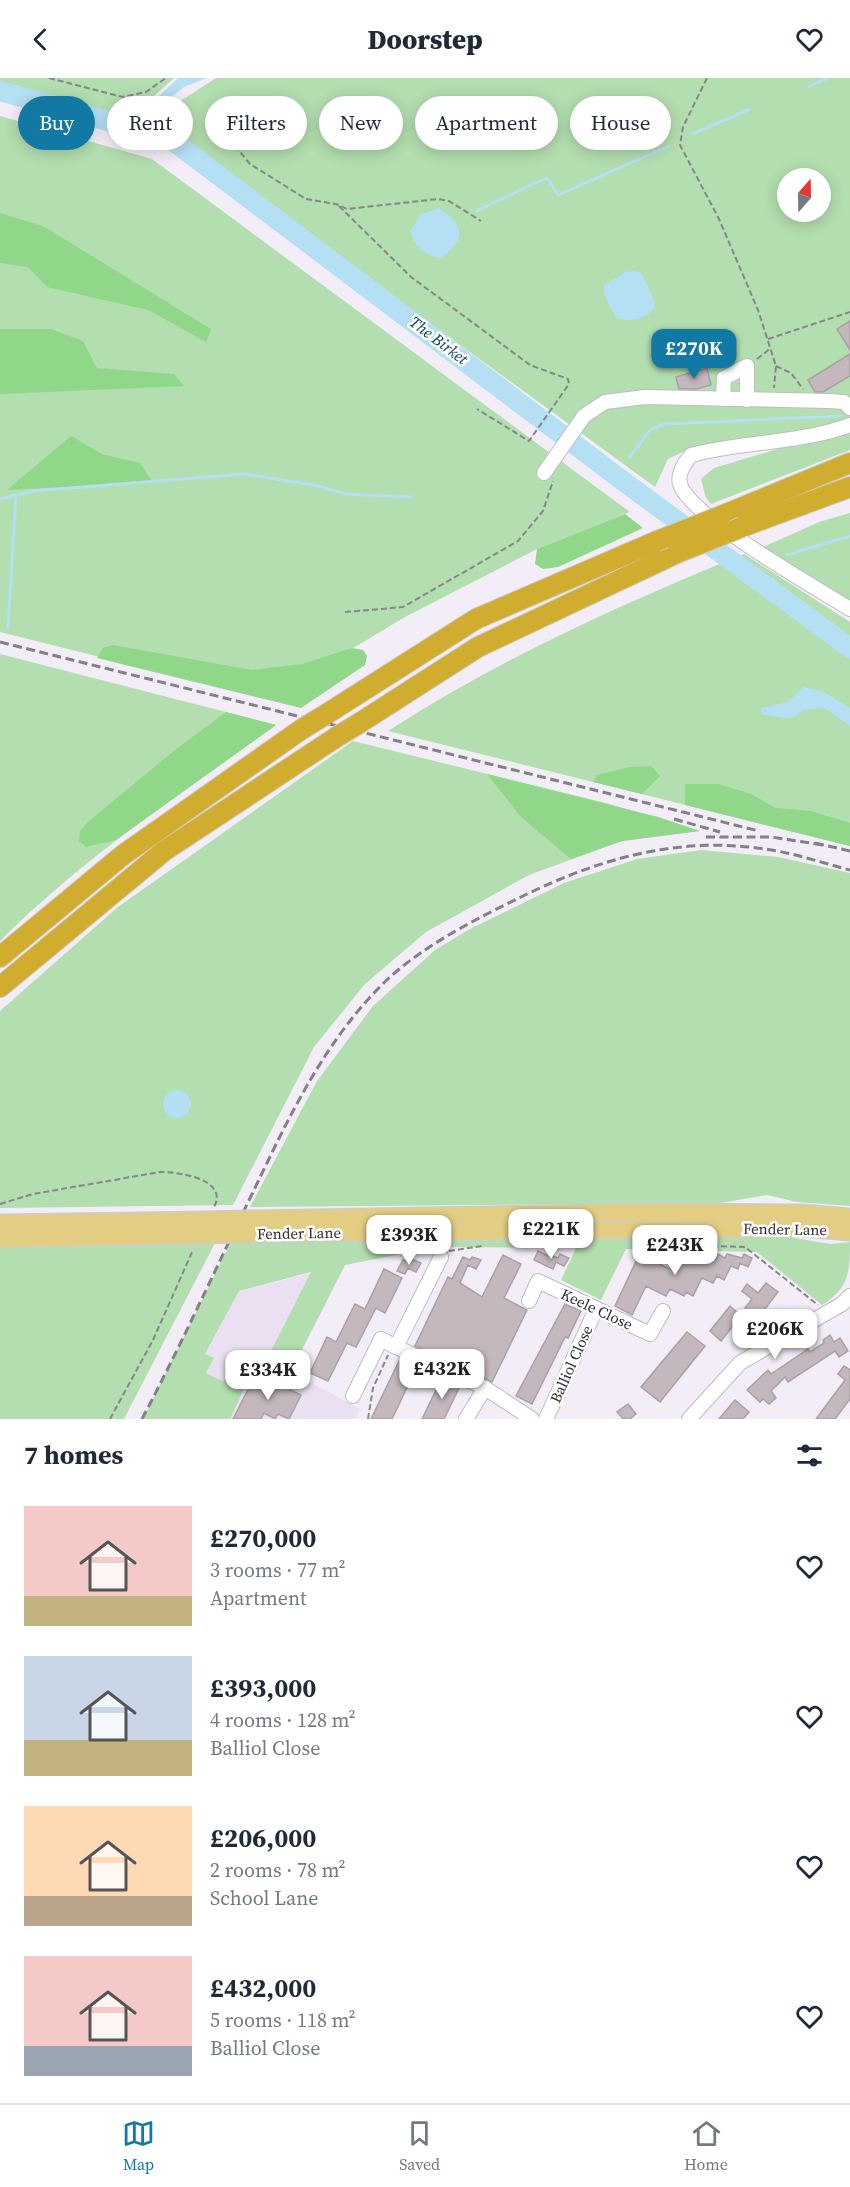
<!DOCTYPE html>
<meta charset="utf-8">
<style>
:root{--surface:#fff;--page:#f6f6f7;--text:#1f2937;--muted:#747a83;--line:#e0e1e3;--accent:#1179a4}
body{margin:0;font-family:"Source Serif 4",serif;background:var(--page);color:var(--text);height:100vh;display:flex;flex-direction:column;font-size:22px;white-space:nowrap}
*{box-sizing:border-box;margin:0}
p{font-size:20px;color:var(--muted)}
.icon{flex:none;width:33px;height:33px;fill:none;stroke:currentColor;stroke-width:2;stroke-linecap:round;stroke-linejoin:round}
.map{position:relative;height:1341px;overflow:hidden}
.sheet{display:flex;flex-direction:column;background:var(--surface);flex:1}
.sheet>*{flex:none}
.top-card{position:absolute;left:18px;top:18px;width:814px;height:54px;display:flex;gap:12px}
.needle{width:39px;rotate:20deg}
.tools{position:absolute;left:777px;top:90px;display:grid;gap:12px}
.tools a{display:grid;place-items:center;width:54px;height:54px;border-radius:50%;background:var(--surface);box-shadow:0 3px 15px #0003;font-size:30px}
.price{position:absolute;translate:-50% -51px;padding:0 14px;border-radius:12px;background:#fff;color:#222;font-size:20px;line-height:39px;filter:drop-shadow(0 2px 3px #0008)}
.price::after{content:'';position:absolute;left:50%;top:36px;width:18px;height:14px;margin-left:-9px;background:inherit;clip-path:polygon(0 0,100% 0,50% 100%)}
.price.active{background:var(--accent);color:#fff}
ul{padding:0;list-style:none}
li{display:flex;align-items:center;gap:18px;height:150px;padding:0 24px}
li span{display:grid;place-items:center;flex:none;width:168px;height:120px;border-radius:0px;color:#555}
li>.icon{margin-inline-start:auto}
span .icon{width:72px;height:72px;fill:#fffc;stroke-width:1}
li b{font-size:26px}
h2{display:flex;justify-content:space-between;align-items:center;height:72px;padding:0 24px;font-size:26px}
.chip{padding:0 21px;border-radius:27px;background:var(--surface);box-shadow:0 3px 15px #0003;font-size:21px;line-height:54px}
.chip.active{background:var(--accent);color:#fff}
header{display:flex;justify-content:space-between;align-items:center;height:78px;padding:0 24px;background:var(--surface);font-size:27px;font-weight:800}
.menu{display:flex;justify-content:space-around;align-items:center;height:84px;border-top:2px solid var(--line);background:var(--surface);font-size:16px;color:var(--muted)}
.menu a{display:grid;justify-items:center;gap:3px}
.menu .active{color:var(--accent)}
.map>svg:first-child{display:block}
.built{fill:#eae0f1}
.green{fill:#b3deaf;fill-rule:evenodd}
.forest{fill:#90d789}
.water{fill:#b5dff3}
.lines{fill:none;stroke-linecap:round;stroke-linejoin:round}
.stream{stroke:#b5dff3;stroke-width:3}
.river{stroke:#b5dff3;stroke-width:20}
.building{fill:#c4b8be;stroke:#aba0a6;stroke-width:1.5}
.minor-casing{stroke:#c1bbc5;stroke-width:16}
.major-casing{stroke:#cdcccd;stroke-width:19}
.highway-casing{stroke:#cdcccd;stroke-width:22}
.path{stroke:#89858c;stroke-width:2;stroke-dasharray:6 3;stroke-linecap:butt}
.minor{stroke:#fff;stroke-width:14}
.major{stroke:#e3cd82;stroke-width:16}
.highway{stroke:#d0ac2f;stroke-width:20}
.rail{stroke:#838086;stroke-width:3;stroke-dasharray:9 4.5;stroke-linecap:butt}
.major-bridge-casing{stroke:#cdcccd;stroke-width:19;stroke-linecap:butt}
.highway-bridge-casing{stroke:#cdcccd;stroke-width:22;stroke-linecap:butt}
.major-bridge{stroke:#e3cd82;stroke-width:16}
.highway-bridge{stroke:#d0ac2f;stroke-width:20}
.labels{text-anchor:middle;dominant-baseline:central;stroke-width:5;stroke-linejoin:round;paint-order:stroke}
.street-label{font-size:15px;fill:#2e2c30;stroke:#fff}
.water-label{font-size:16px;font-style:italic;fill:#104559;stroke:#fff}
</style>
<header><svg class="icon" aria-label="back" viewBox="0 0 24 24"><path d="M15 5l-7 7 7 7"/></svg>Doorstep<svg class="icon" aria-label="heart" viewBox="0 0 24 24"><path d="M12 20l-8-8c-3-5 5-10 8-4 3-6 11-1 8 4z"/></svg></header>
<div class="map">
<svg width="850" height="1341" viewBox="0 0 850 1341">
<rect width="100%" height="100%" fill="#f3edf7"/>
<polygon class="built" points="345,1187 291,1294 360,1331 355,1341 171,1341 239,1213"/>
<g class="green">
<path d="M0,0H174L135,35L151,42L216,0H850V372L711,426L706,420L701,401L714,390L828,356L693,369L668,381L655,409L172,57L0,10ZM788,100H820V134H788Z"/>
<polygon points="0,38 152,81 630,434 537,471 405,539 268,621 0,554"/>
<polygon points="850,435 850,524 761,470 819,444"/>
<path d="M744,476L850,544V768L388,653C499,581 622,526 744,476Z"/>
<path d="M0,576L276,647C181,715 83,780 0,863Z"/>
<polygon points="353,663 606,725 700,753 622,763 529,797 426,854 365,906 314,969 233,1127 0,1130 0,933 118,829"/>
<polygon points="701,772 778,779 850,795 850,1128 797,1124 767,1117 720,1125 250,1129 317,1003 373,928 435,872 468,852 564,805 637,781"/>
<path d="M782,1158L831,1166L850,1164C850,1194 849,1210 822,1227L757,1174L626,1171L601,1222L561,1202L576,1170L437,1169L345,1187L289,1297L265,1285L311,1194L239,1213L205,1276L214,1280L206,1295L224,1304L232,1287L251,1296L230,1341H143L231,1164Z"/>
<polygon points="209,1164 215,1165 124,1341 0,1341 0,1169"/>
</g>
<g class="forest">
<polygon points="0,135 43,148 211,251 206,264 148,232 47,209 28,189 0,185"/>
<polygon points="0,251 51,251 83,263 97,290 174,296 184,308 0,316"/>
<polygon points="71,358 102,376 140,385 153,405 7,412"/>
<polygon points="625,436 643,450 558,489 543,491 535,486 537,471"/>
<polygon points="113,567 252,592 302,586 352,570 363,572 367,578 365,587 301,630 97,580 103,570"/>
<polygon points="226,634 276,647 116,762 86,769 79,763 80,753 89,743 175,672"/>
<polygon points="651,688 660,698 642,716 593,704 597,697 629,689"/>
<polygon points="487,696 658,739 700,753 622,763 571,781 521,739"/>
<polygon points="685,706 718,706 751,716 776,730 811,733 850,745 850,768 685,727"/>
</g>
<g class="water">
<polygon points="178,0 207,0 184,9 158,30 155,22"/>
<path d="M439,130C464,147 467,160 442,180C426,178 415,169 410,154L420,137Z"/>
<path d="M634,193L641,195L653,219L655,229C648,241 628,245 616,240L604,216V207L626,194Z"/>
<polygon points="803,609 822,613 850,630 850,648 825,630 802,632 795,639 784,640 761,636 761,630 788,624"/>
<circle cx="177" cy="1026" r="14"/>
</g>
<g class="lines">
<g class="stream">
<polyline points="809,8 828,0"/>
<polyline points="157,38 160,27"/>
<polyline points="692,56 750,31"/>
<polyline points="476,133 544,101 548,101 558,117 669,68"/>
<polyline points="629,380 650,352 664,346 841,338"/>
<polyline points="623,403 625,396"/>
<polyline points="0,421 33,413 244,396 314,407 346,416 411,419"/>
<polyline points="787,477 850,458"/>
<polyline points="769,508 773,501"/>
<polyline points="8,549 16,417"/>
</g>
<polyline class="river" points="0,13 169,60 623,403 850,570"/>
</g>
<g class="building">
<polygon points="850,243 850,272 837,251"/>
<polygon points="850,276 850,298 823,314 815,314 808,302"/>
<polygon points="707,290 711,307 696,311 679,311 676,299"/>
<polygon points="538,1173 550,1179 551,1177 558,1180 560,1176 569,1180 564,1188 556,1184 553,1191 534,1182"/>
<polygon points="678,1175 685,1179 687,1175 694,1178 695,1175 703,1179 704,1175 716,1181 718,1176 725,1180 727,1176 742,1180 744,1176 752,1180 748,1189 740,1185 738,1191 731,1188 724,1202 717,1198 713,1205 702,1200 693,1218 686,1214 684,1218 670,1211 666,1218 646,1208 632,1237 615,1228 639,1177 670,1191"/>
<polygon points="503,1177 521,1186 504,1220 527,1232 492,1304 474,1295 476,1291 456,1280 453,1286 415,1268 448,1199 452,1201 463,1179 470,1182 472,1179 481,1182 476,1191 468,1187 460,1205 482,1219"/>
<polygon points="412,1181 421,1185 416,1194 408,1190 405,1196 397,1193 403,1182 410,1185"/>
<polygon points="384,1191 402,1200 385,1235 376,1230 356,1269 347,1265 328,1303 310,1295 327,1259 336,1264 355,1226 365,1231"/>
<polygon points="766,1205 778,1214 758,1240 745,1230 752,1221 742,1213 747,1206 758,1215"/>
<polygon points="565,1226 581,1233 568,1260 565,1259 532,1326 516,1318"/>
<polygon points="730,1228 741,1238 721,1263 710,1253"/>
<polygon points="687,1254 705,1268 660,1324 641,1309"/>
<polygon points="830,1257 834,1264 840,1260 848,1273 839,1279 835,1273 788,1304 785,1299 771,1313 776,1320 769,1326 763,1321 760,1324 747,1312 768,1292 771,1296 808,1271 810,1274 824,1265 823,1262"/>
<polygon points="400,1281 417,1289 415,1293 392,1341 371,1341"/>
<polygon points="844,1288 850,1292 850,1321 835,1341 816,1341 845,1302 838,1296"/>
<polygon points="255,1298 277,1309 281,1301 293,1306 290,1312 301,1317 289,1341 278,1336 275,1341 264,1335 261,1341 233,1341"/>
<polygon points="442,1300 460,1308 444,1341 422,1341"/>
<polygon points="735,1322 749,1334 743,1341 719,1341"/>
<polygon points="628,1326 636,1336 630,1341 623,1341 617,1334"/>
</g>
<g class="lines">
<defs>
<g id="minor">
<polyline points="723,321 724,300 747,288 747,322"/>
<path d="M850,347C798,366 744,363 691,377C685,385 677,395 680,406C690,439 817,510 850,531"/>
<polyline points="544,395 584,338 605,324 645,319 829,323 844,324 850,330"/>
<polyline points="529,1223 538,1203 650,1256 663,1233"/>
<polyline points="396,1269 485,1310 532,1341"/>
<polyline points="353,1318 381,1261 396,1269 441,1179"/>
<polyline points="466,1341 485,1310"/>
<polyline points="546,1341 596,1231"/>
<polyline points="689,1341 740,1285 842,1226 850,1218"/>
</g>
<g id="major">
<polyline points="247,1141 657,1134 803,1135 850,1139"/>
<polyline points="0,1145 204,1142"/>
<polyline points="240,1156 802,1150 850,1154"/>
<polyline points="0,1161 197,1157"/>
</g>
<g id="highway">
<polyline points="721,438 850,385"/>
<polyline points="742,449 850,409"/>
<polyline points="325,637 476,541 657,463"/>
<polyline points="358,646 478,569 677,475"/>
<polyline points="0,879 123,777 302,651"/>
<polyline points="0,909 164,773 335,660"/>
</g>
</defs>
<use href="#minor" class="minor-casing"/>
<use href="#major" class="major-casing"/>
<use href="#highway" class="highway-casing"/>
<g class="path">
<polyline points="49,0 123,19 146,14 166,0"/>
<polyline points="707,0 683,49 680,67 719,141 758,232 776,288 774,310"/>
<polyline points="206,46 235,68 250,86 306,121 336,126 347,131 438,121 449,123 481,143"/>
<polyline points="339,128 411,199 530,287 568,301 569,306 529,363 477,331"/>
<polyline points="768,261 850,234"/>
<polyline points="757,281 771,270"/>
<polyline points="776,288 791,295 803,311"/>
<polyline points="345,534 403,529 518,463 543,433 553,403"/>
<path d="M0,1126L33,1116L160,1094C179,1094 229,1101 214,1129"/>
<polyline points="640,1166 745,1169 818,1227"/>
<polyline points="449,1173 482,1168"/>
<polyline points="110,1341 153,1262 193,1172"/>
<polyline points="368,1341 373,1310 388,1277"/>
</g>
<use href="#minor" class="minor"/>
<use href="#major" class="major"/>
<use href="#highway" class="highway"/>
<g class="rail">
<polyline points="0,564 759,753"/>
<polyline points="674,741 720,754"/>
<polyline points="706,759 771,759 823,767"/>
<polyline points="815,765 850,773"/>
<path d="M142,1341C181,1267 216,1190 253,1114C290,1037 326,959 390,899C428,865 478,840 523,818C596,782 675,759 757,770C788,773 819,784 850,792"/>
</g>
<defs>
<g id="major-bridge">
<polyline points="204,1142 247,1141"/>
<polyline points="197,1157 240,1156"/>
</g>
<g id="highway-bridge">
<polyline points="657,463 721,438"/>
<polyline points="677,475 742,449"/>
<polyline points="302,651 325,637"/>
<polyline points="335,660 358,646"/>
</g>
</defs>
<use href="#major-bridge" class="major-bridge-casing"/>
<use href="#highway-bridge" class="highway-bridge-casing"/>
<use href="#major-bridge" class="major-bridge"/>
<use href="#highway-bridge" class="highway-bridge"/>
</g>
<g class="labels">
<g class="street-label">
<text transform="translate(785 1151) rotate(1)">Fender Lane</text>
<text transform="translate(299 1155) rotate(-1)">Fender Lane</text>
<text transform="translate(597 1231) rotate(25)">Keele Close</text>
<text transform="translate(571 1286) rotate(-66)">Balliol Close</text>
</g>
<g class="water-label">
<text transform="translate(439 262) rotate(37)">The Birket</text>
</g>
</g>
</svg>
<div class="tools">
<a><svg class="needle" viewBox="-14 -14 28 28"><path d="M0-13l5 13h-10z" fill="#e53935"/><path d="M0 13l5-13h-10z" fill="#747a83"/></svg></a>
</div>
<b class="price active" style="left:694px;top:302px">£270K</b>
<b class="price" style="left:551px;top:1182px">£221K</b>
<b class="price" style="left:409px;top:1188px">£393K</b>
<b class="price" style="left:675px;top:1198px">£243K</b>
<b class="price" style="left:775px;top:1282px">£206K</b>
<b class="price" style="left:442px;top:1322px">£432K</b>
<b class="price" style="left:268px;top:1323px">£334K</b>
<div class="top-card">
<a class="chip active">Buy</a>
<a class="chip">Rent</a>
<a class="chip">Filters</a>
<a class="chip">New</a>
<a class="chip">Apartment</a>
<a class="chip">House</a>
</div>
</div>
<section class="sheet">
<h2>7 homes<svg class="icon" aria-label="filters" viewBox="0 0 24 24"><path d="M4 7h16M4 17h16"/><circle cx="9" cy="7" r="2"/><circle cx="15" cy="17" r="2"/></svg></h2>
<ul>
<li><span style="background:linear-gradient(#f6c9c9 75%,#c2b280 0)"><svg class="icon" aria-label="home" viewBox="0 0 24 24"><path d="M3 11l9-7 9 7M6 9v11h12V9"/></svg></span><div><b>£270,000</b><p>3 rooms · 77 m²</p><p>Apartment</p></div><svg class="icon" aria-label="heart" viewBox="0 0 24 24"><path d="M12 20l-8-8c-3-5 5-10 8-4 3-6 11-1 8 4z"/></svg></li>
<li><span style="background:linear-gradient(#c9d6e8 70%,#c2b280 0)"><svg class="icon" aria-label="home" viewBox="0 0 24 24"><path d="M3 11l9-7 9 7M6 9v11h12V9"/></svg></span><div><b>£393,000</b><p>4 rooms · 128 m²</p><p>Balliol Close</p></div><svg class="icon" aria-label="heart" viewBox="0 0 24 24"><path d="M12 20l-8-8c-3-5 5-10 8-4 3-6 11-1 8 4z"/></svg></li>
<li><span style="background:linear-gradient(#ffd9b3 75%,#b9a48a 0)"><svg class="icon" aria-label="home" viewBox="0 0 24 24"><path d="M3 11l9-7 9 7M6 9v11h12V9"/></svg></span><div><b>£206,000</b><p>2 rooms · 78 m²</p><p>School Lane</p></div><svg class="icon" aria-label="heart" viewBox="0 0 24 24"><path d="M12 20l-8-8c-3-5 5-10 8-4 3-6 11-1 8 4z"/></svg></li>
<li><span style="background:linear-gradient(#f6c9c9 75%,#9aa5b1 0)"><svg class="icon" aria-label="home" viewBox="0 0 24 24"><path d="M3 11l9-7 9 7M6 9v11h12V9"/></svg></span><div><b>£432,000</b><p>5 rooms · 118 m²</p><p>Balliol Close</p></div><svg class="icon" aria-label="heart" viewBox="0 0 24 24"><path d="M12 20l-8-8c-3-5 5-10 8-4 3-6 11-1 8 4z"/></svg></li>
</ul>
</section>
<nav class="menu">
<a class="active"><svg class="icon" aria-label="map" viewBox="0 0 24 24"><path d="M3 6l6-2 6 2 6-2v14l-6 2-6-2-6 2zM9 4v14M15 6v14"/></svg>Map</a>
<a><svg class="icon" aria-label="saved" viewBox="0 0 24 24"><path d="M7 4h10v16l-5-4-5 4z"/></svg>Saved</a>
<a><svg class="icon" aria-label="home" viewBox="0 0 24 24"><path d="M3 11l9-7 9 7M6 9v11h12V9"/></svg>Home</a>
</nav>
